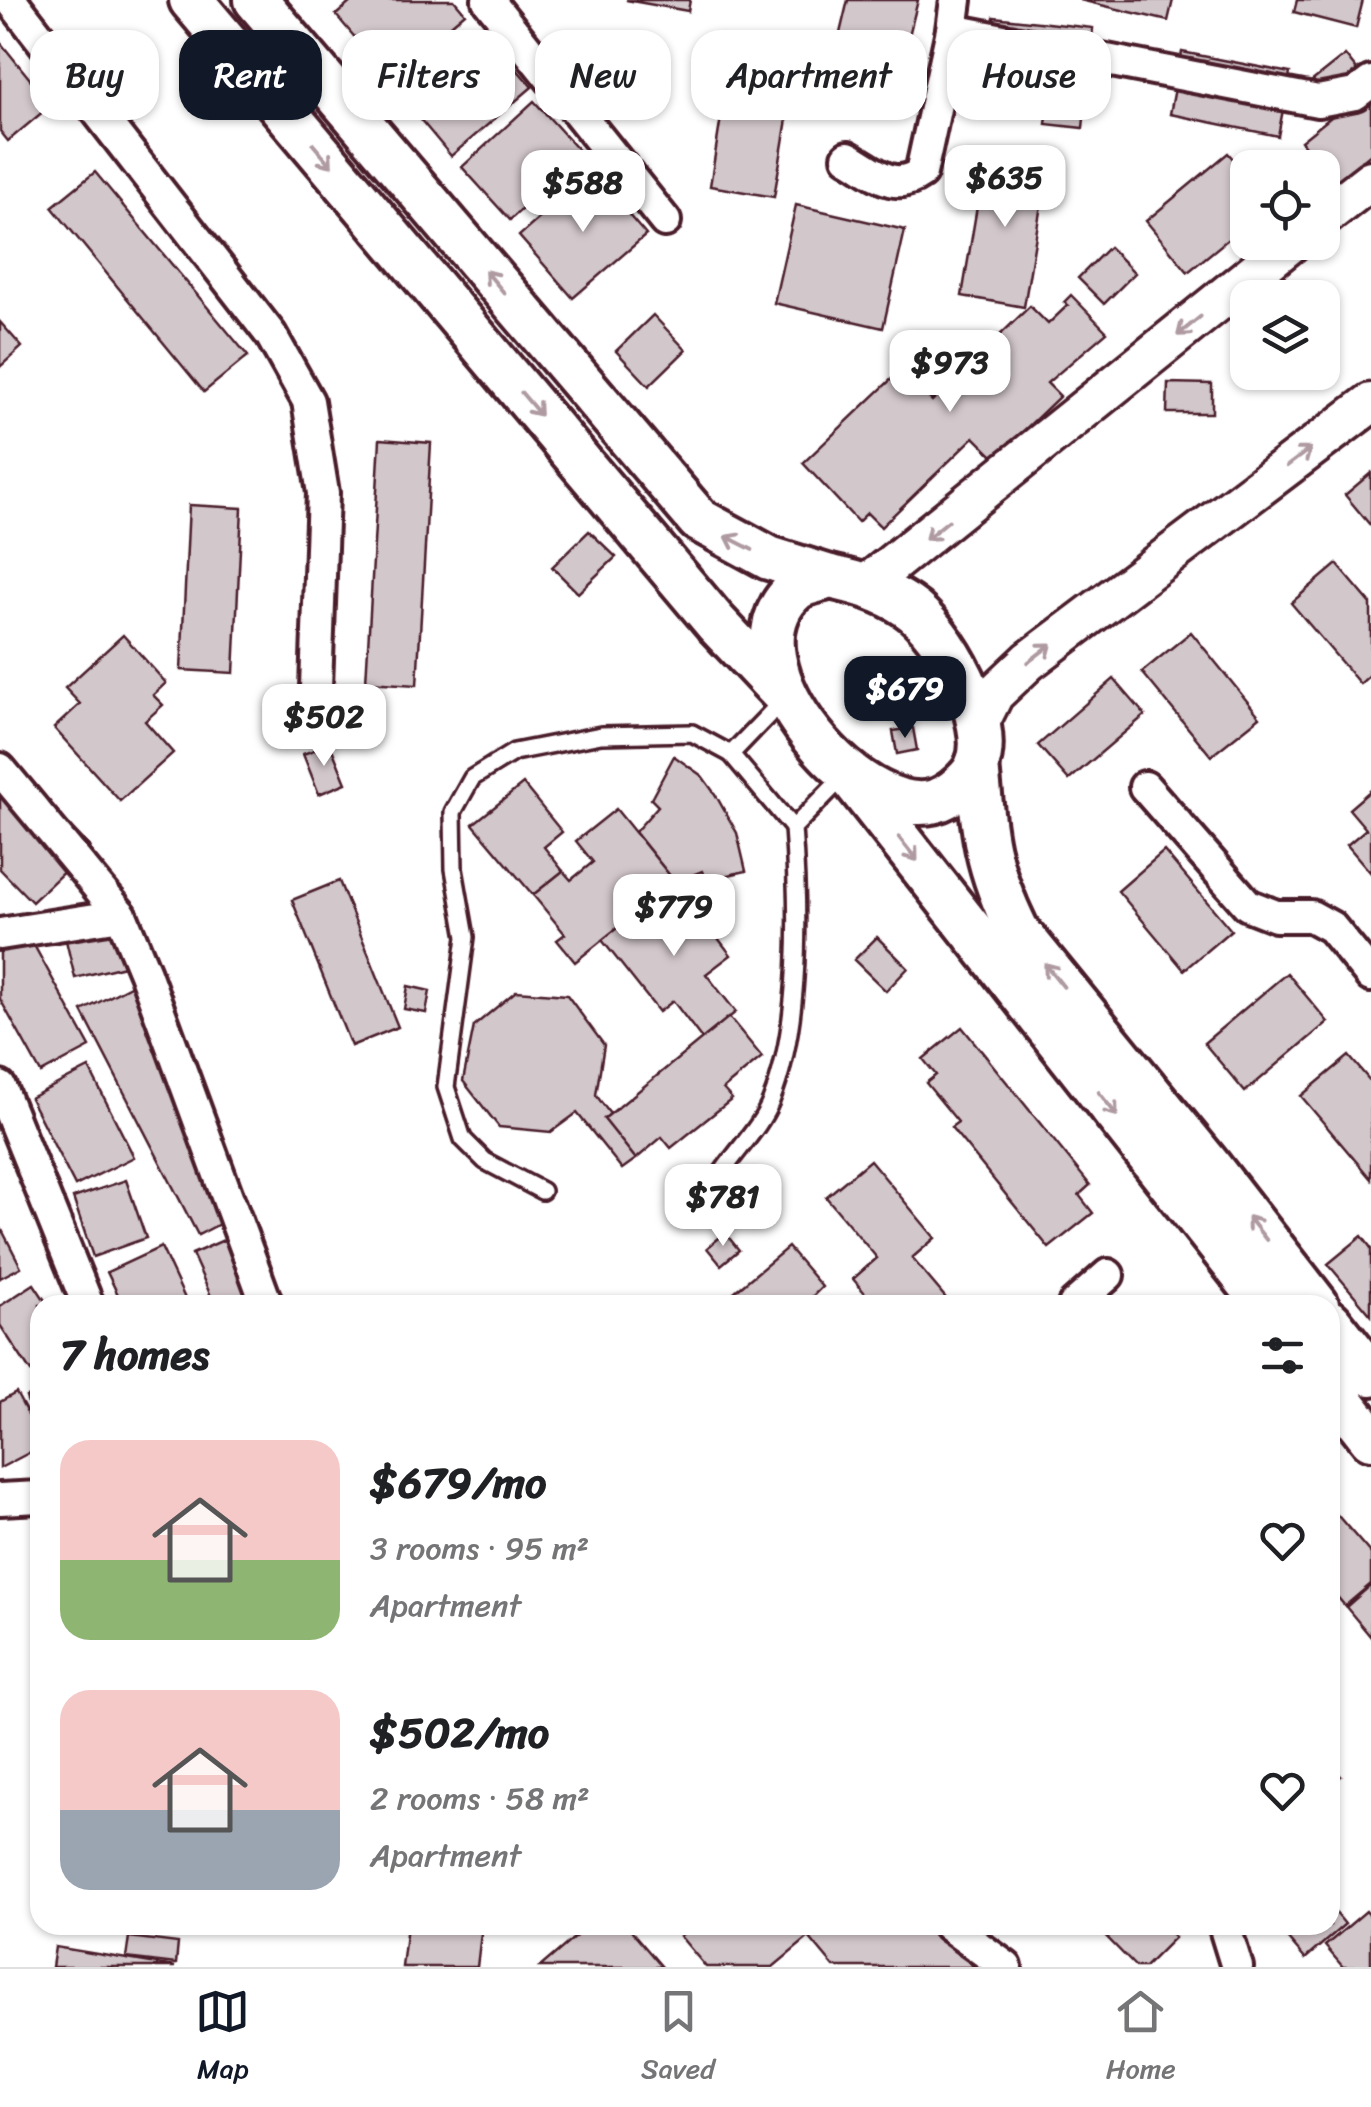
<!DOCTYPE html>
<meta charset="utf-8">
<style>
:root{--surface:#fff;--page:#f2f2f2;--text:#202124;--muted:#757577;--line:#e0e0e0;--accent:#111827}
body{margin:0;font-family:Sriracha,sans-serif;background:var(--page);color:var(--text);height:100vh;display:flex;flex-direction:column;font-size:38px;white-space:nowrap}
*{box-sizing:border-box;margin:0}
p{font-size:32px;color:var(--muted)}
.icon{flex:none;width:55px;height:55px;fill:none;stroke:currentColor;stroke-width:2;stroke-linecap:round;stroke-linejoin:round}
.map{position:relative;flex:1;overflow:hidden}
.details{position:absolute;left:30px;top:1295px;width:1310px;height:640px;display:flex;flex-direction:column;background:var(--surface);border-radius:30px;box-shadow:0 2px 8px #0004}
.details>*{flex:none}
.top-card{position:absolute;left:30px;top:30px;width:1312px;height:90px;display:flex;gap:20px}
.buttons{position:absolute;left:1230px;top:150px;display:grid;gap:20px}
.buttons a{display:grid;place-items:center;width:110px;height:110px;border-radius:20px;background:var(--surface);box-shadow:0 2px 8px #0004;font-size:50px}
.price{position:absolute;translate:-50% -85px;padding:0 22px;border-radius:20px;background:#fff;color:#222;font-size:32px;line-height:65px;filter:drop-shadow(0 2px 5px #0008)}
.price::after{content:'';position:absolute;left:50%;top:60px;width:30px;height:22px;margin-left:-15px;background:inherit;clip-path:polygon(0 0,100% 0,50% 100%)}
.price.current{background:var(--accent);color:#fff}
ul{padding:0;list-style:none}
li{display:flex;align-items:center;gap:30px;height:250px;padding:0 30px}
li span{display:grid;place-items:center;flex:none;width:280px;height:200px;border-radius:30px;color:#555}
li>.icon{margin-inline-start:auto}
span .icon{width:120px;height:120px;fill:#fffc;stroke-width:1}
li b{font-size:42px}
h2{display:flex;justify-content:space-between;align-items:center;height:120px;padding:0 30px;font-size:42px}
.pill{padding:0 35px;border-radius:30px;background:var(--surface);box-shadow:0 2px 8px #0004;font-size:35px;line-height:90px}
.pill.current{background:var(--accent);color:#fff}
.tab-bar{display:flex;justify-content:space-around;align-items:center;height:140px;border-top:2px solid var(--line);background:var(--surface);font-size:28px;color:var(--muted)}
.tab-bar a{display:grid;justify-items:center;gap:5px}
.tab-bar .current{color:var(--accent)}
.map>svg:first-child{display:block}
.building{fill:#d2c7cb;stroke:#4a1f2b;stroke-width:2.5}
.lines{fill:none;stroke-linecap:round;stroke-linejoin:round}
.service-casing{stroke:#4a1f2b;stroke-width:22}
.minor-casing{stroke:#4a1f2b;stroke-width:38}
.tertiary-casing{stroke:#4a1f2b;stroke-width:45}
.secondary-casing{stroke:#4a1f2b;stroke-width:50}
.service{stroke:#fff;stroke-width:15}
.minor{stroke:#fff;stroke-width:30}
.tertiary{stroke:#fff;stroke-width:38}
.secondary{stroke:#fff;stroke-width:42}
.oneway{stroke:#ae9aa0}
</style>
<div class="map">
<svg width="1371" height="1967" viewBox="0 0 1371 1967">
<rect width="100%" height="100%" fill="#fff"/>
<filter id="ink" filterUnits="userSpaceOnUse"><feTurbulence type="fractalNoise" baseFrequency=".01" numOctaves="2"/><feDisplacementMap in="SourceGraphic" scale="20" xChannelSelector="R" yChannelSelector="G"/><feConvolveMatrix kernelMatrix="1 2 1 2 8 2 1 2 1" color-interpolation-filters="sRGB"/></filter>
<g filter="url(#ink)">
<g class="building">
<polygon points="353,0 454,0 465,13 389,78 336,15"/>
<polygon points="626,0 690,0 688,11"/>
<polygon points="848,0 918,0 895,91 830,75"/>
<polygon points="1080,0 1173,0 1168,21"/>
<polygon points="1297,0 1363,0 1356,28 1294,12"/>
<polygon points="994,17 1093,28 1083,128 1046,124 1048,108 984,101"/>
<polygon points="480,26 532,87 451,156 399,94"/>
<polygon points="0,42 51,105 8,141 0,131"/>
<polygon points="733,42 798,53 774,197 710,186"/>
<polygon points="1182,52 1290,73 1278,136 1170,114"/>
<polygon points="1345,55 1371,88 1371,154 1334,184 1301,141 1336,113 1311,82"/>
<polygon points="534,101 582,154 510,220 462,167"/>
<polygon points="986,153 1048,163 1024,307 962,296"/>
<polygon points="1228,153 1248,176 1248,223 1188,272 1146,221"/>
<polygon points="95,172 248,356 204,392 52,207"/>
<polygon points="592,172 646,235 573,298 519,236"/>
<polygon points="796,205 905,230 883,328 774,303"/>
<polygon points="1109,247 1135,273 1104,304 1078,278"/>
<polygon points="1071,295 1107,332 1047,383 1060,396 995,458 974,437 881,527 867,513 858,522 803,463 902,369 932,401 1030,306 1048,324 1068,305 1064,302"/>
<polygon points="653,315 686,350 649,386 616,351"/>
<polygon points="0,322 22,347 0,367"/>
<polygon points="1168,383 1212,384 1212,413 1167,413"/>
<polygon points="380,439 431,443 417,685 366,682"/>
<polygon points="1371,473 1371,526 1345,495"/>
<polygon points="189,505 242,508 234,673 181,670"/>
<polygon points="589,531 616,557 578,593 552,567"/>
<polygon points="1337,564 1371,604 1371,674 1360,684 1291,603"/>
<polygon points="1191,632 1260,717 1211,756 1142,672"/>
<polygon points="123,635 166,683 153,695 163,705 145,721 173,753 120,801 54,728 80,704 65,688"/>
<polygon points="1114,679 1145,715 1069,780 1038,745"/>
<polygon points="913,728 917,750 897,754 893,731"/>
<polygon points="330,744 346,783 319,794 303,754"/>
<polygon points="674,756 702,776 715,794 737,833 746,871 706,880 702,871 675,882 635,832 658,806 651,799"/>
<polygon points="18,771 90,847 32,902 0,869 0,789"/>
<polygon points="523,784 562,832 544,847 563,871 533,895 473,824"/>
<polygon points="1371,790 1371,873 1347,845 1366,829 1349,809"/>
<polygon points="616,809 675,882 575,962 557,940 565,934 533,895 563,871 571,880 593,862 576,841"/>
<polygon points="1164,851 1231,930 1184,970 1118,891"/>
<polygon points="339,881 398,1027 351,1046 292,900"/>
<polygon points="675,882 731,955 706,974 736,1012 702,1039 673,1001 659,1012 602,940"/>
<polygon points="112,916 124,966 75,978 63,928"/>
<polygon points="19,918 90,1047 41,1073 0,999 0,928"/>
<polygon points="877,937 908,968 886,991 854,960"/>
<polygon points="1287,973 1328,1022 1245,1092 1204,1043"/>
<polygon points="138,982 244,1211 198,1235 82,1011"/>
<polygon points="408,986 430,991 426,1013 404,1009"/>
<polygon points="516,991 567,995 604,1045 596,1095 610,1114 604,1119 636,1159 622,1169 577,1113 551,1132 499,1127 463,1081 474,1026"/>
<polygon points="729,1017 762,1057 723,1089 732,1099 671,1148 662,1137 636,1159 604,1119"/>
<polygon points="962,1027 1090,1185 1079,1195 1093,1213 1049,1248 951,1127 958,1122 926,1083 936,1075 923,1059"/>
<polygon points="1349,1056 1371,1082 1371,1179 1301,1096"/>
<polygon points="89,1068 134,1157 75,1186 30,1098"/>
<polygon points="870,1160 935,1238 912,1258 950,1303 947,1305 875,1305 853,1279 877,1258 826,1197"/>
<polygon points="126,1180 146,1238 93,1257 73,1198"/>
<polygon points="0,1226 21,1267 0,1278"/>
<polygon points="725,1233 739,1250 721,1265 707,1248"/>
<polygon points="235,1235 267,1305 215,1305 192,1254"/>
<polygon points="1362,1236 1371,1248 1371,1315 1328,1264"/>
<polygon points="161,1247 188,1305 123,1305 107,1272"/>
<polygon points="788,1247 822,1287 804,1305 735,1305 728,1297"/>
<polygon points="34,1284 48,1305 40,1305 40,1367 31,1372 0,1325 0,1306"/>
<polygon points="16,1393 40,1437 40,1447 0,1468 0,1402"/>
<polygon points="40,1393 40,1444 26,1397"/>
<polygon points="1332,1509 1371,1554 1371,1584 1345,1606 1330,1588"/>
<polygon points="1371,1585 1371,1637 1346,1607"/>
<polygon points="1330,1764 1341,1776 1330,1785"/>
<polygon points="1330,1906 1345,1924 1305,1959 1276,1925 1330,1925"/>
<polygon points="1366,1911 1371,1917 1371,1967 1343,1967 1325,1946"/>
<polygon points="407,1925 482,1925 477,1967 402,1967"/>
<polygon points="589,1925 626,1925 662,1967 540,1967"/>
<polygon points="694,1925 938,1925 974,1967 834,1967 809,1937 773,1967 706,1967 680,1936"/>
<polygon points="1095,1925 1163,1925 1175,1937 1145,1967 1136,1967"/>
<polygon points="129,1937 178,1943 176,1964 126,1958"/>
<polygon points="55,1947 175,1967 52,1967"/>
</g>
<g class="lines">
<defs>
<g id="service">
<polyline points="731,754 793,828"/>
<path d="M723,1171C738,1149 761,1126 771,1101C801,1026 799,909 793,828L846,774"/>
<polyline points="542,1191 485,1161 463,1139 446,1087 466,937 454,869 453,812 472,778 514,752 601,735 692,733 731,754 783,700"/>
</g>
<g id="minor">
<polyline points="11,0 271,335 308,401 323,493 315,715"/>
<polyline points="488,0 665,221"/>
<polyline points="956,0 952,30 1318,101 1355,94 1371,82"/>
<path d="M848,157C875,172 893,193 921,173L952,30"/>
<polyline points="0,769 121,915 145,973 267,1305"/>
<polyline points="1145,787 1248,905 1276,916 1311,916 1331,927 1371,976"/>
<polyline points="0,934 121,915"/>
<polyline points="0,1087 88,1305"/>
<polyline points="1074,1305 1108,1275"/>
<polyline points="0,1499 40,1497"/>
<polyline points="948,1925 1006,1967"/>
<polyline points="1224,1925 1237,1967"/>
</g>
<g id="tertiary">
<polyline points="1322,218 1371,180"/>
<polyline points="867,584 1292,242"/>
<polyline points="978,726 994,694 1029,661 1371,403"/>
</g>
<g id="secondary">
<polyline points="191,0 716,623 786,697"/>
<polyline points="256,0 699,520 769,558 830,577"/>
<path d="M830,577C858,583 883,590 907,606C944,630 995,722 977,765C972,777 956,791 945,797C870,838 715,660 795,590C803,583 819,581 830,577Z"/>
<path d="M977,764C983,833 986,867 1017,930L1210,1167L1317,1305"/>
<polyline points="847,772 1266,1305"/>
<polyline points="1330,1322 1371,1374"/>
<polyline points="1330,1386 1371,1438"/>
</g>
</defs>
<use href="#service" class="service-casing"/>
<use href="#minor" class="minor-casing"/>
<use href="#tertiary" class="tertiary-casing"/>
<use href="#secondary" class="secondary-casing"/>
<use href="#service" class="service"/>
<use href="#minor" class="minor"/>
<use href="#tertiary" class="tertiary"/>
<use href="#secondary" class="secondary"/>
</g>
<defs><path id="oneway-shaft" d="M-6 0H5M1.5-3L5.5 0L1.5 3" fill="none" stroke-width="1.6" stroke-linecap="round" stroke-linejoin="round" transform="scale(2.5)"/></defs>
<g class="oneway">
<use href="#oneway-shaft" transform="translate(322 155) rotate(50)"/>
<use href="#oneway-shaft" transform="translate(495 282) rotate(-130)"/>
<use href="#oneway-shaft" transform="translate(1189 326) rotate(141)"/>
<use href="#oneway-shaft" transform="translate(531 404) rotate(50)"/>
<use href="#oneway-shaft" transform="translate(1299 457) rotate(-37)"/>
<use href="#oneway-shaft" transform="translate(937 530) rotate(141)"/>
<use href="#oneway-shaft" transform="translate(739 543) rotate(-153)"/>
<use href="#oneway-shaft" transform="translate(1040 653) rotate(-38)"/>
<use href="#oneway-shaft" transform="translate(908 849) rotate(52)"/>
<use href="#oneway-shaft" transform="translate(1054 975) rotate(-129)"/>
<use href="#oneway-shaft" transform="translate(1108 1104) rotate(52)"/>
<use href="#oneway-shaft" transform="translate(1257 1228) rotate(-128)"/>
</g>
</g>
</svg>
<div class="buttons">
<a><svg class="icon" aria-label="locate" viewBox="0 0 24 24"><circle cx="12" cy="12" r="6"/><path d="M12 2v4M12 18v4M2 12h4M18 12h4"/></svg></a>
<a><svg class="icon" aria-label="layers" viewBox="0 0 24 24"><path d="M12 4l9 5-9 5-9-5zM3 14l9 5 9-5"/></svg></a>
</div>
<b class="price" style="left:1005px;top:230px">$635</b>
<b class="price" style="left:583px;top:235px">$588</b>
<b class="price" style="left:950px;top:415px">$973</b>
<b class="price current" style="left:905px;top:741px">$679</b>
<b class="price" style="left:324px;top:769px">$502</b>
<b class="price" style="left:674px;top:959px">$779</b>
<b class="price" style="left:723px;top:1249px">$781</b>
<div class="top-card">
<a class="pill">Buy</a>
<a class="pill current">Rent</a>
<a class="pill">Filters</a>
<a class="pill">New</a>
<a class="pill">Apartment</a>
<a class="pill">House</a>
</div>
<section class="details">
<h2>7 homes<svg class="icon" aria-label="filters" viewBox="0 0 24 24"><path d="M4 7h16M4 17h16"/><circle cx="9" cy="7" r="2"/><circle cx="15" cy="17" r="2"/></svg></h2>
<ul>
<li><span style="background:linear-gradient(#f6c9c9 60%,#8fb573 0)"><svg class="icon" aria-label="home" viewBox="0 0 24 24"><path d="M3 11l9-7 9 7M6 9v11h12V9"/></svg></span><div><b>$679/mo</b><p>3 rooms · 95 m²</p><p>Apartment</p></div><svg class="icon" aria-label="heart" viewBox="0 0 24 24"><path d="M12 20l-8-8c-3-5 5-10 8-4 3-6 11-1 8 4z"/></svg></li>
<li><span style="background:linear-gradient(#f6c9c9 60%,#9aa5b1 0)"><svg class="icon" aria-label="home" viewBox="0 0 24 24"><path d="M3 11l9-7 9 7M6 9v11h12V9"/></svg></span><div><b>$502/mo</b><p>2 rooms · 58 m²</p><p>Apartment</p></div><svg class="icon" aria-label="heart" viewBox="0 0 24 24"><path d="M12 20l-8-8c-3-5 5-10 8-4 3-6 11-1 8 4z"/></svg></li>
</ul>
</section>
</div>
<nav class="tab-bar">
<a class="current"><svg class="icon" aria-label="map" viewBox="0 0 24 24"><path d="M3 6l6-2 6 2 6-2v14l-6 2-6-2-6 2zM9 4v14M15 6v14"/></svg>Map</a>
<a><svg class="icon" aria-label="saved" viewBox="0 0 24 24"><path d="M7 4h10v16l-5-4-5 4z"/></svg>Saved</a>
<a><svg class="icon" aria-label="home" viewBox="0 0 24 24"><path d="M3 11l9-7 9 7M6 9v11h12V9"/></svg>Home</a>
</nav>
